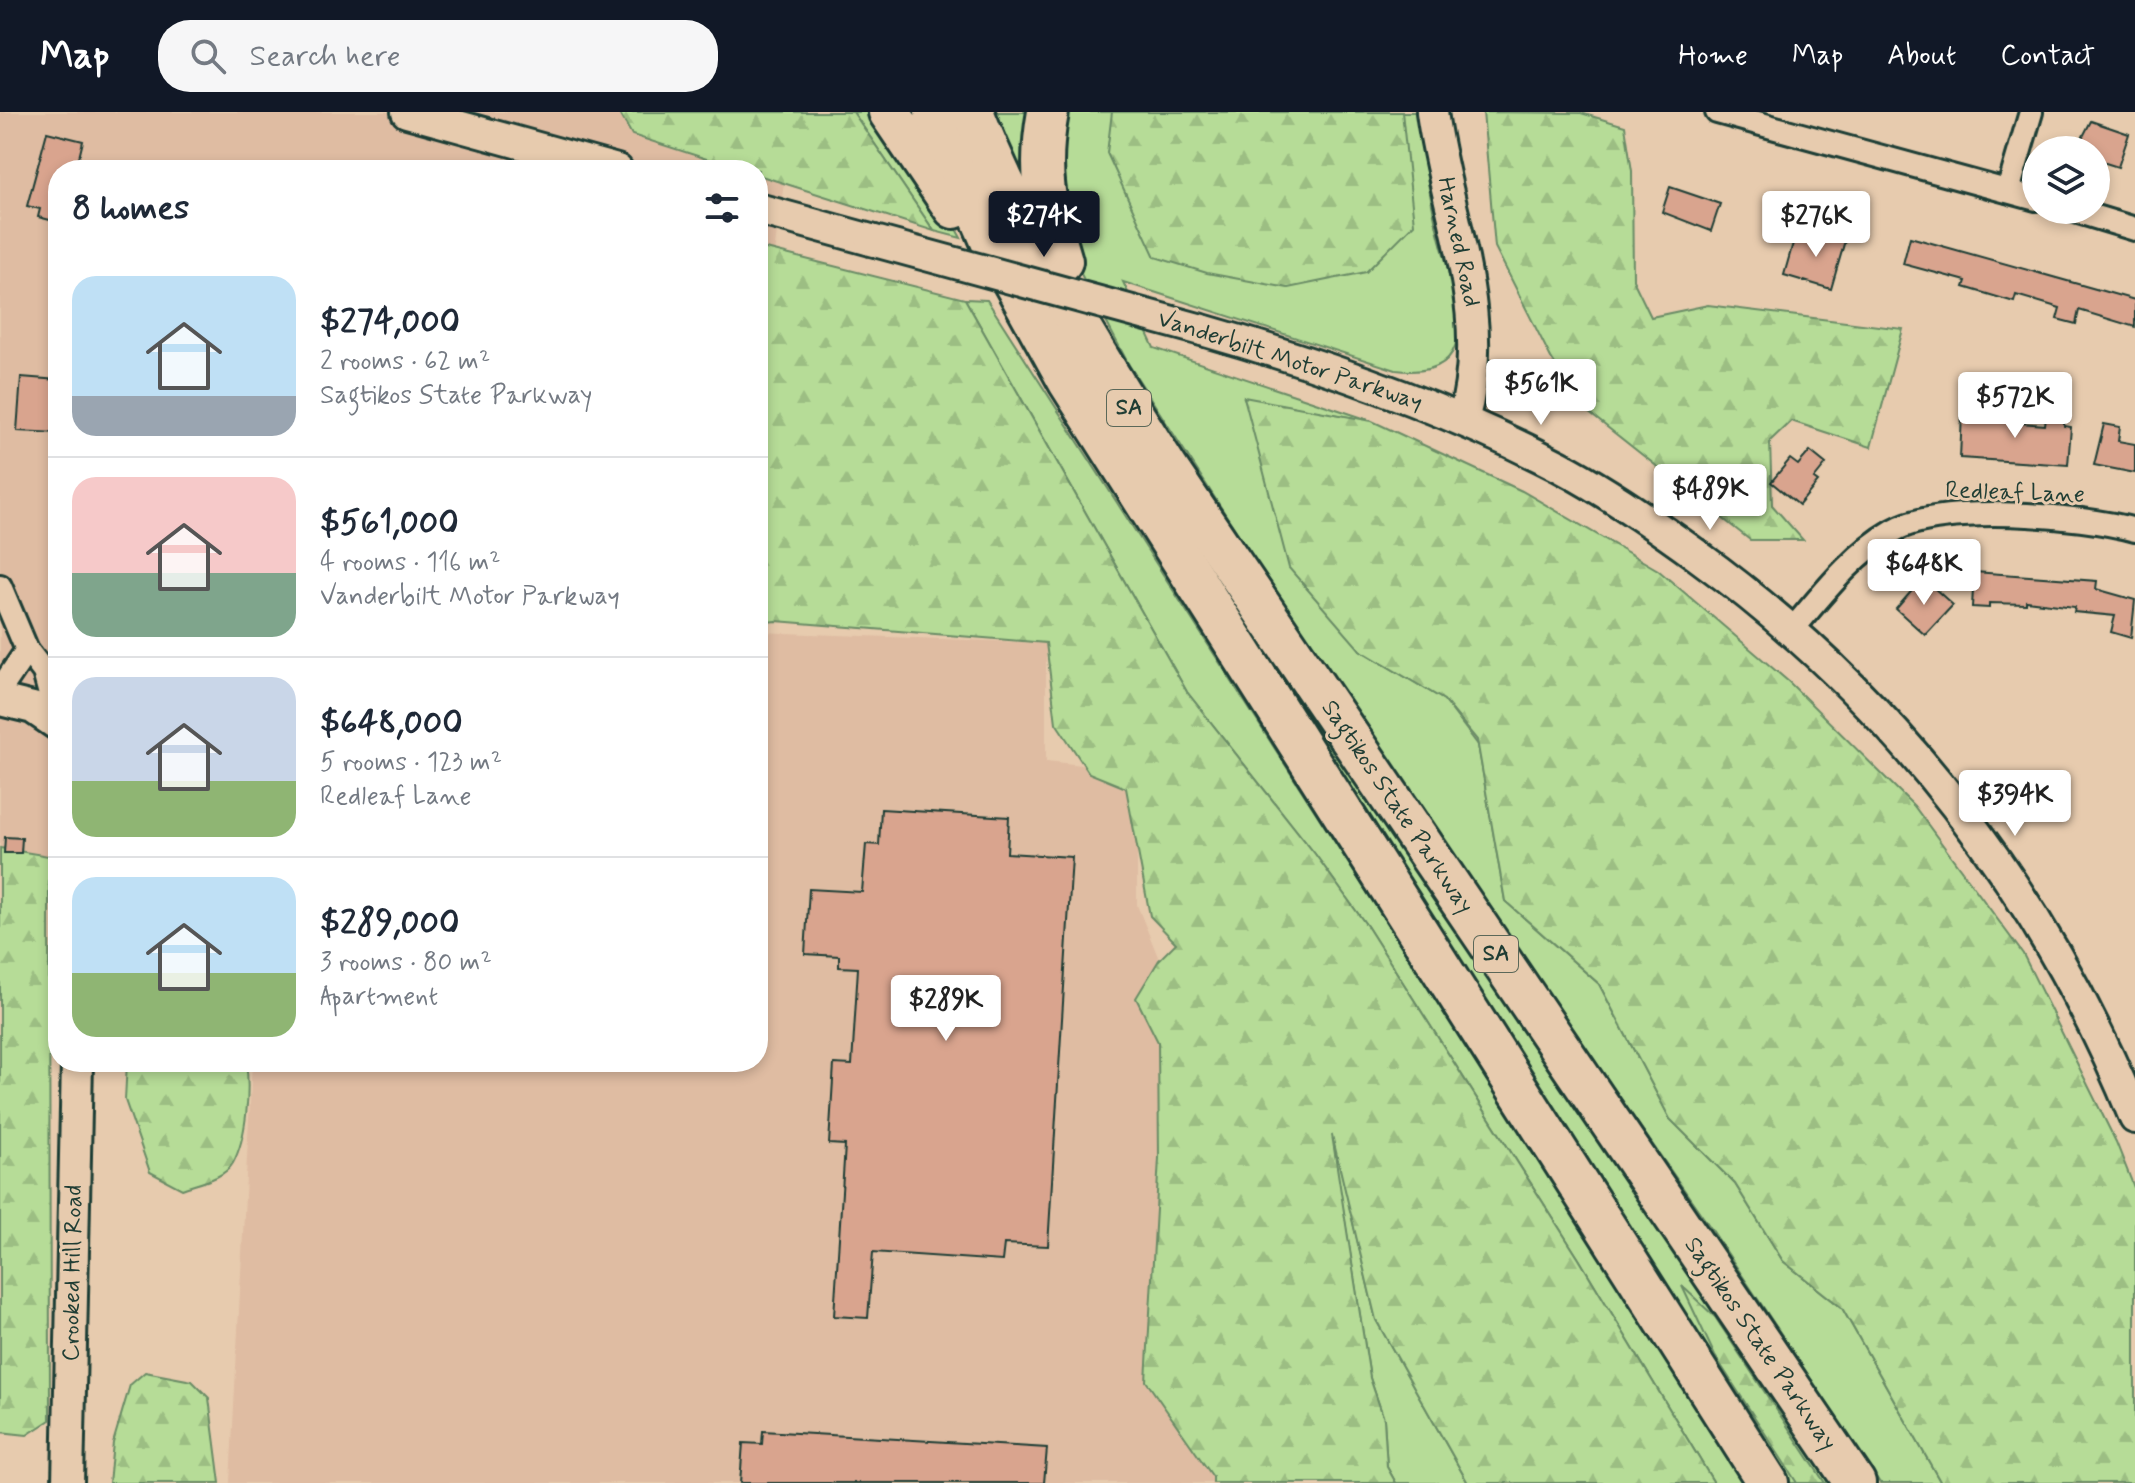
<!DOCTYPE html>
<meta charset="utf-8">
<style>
:root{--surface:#fff;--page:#f6f6f7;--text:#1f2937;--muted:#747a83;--line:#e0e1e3;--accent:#111827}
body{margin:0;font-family:Mynerve,sans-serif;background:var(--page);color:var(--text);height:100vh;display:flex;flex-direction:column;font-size:30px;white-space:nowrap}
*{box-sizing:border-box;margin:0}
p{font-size:26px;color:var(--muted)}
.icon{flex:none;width:44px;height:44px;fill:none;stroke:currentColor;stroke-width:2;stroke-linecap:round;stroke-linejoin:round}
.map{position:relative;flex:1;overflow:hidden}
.sheet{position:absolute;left:48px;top:48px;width:720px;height:912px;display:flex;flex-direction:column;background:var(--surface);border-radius:32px;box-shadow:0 4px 12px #0003}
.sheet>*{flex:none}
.buttons{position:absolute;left:2022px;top:24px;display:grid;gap:16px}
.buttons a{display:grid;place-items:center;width:88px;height:88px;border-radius:50%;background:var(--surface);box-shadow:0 4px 12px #0003;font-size:40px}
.price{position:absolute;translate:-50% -68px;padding:0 18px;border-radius:8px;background:#fff;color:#222;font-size:26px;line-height:52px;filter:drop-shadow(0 2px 4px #0008)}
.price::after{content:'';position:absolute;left:50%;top:48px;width:24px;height:18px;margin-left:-12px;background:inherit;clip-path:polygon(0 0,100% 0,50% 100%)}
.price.selected{background:var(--accent);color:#fff}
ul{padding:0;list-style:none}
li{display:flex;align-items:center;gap:24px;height:200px;padding:0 24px}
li+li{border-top:2px solid var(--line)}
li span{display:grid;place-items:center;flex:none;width:224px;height:160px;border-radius:24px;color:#555}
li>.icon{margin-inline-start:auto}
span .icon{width:96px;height:96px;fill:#fffc;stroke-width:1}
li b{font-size:34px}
h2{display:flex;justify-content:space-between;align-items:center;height:96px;padding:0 24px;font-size:34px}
header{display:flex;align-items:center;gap:48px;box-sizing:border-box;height:112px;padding:0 40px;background:var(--accent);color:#fff}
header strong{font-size:38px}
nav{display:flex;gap:44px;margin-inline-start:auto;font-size:28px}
.search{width:560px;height:72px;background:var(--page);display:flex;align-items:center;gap:20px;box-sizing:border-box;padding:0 28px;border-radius:32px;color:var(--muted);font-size:30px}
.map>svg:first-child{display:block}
.built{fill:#dfbca2}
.grass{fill:#b6dc97;stroke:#6a8c66;stroke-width:2}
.forest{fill:url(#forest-firs);stroke:#6a8c66;stroke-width:2}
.building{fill:#d9a48e;stroke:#1f3d34;stroke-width:2}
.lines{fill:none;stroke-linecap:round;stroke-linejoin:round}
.street-casing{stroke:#1f3d34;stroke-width:28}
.secondary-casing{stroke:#1f3d34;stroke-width:36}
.highway-casing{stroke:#1f3d34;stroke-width:46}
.street{stroke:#e7cbae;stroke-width:22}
.secondary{stroke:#e7cbae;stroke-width:30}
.highway{stroke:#e7cbae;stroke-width:40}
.secondary-bridge-casing{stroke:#1f3d34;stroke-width:36;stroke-linecap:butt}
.secondary-bridge{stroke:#e7cbae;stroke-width:30}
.labels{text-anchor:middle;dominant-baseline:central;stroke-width:6;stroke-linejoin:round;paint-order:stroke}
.shield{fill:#e7cbae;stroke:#5b6859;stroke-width:2}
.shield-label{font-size:22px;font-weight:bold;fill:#1f3d34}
.street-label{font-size:24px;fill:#1f3d34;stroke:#e7cbae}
</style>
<header>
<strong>Map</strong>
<div class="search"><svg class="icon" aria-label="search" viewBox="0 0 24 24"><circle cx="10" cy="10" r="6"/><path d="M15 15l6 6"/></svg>Search here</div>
<nav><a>Home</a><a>Map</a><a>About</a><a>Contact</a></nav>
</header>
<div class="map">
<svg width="2135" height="1371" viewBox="0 0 2135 1371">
<defs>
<pattern id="forest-firs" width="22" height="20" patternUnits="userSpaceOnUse" patternTransform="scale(2)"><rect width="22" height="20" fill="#b6dc97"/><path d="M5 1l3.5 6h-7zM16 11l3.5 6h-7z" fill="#9cbe83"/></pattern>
</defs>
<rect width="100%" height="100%" fill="#e7cbae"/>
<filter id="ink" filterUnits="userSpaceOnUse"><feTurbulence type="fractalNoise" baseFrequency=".0125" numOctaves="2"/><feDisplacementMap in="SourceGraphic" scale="16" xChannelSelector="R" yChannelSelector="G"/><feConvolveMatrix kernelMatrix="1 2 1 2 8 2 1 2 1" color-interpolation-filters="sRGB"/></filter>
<g filter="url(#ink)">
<g class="built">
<polygon points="0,0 670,0 789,36 773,148 758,144 758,58 58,58 58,760 0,753"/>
<polygon points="758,520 1046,531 1046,649 1137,659 1137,793 1191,926 1237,1371 230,1371 252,950 758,950"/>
</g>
<g class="grass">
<polygon points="853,0 875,0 934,77 961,126 934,119"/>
<polygon points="995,0 1036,0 1034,58 1021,62"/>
<path d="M1069,0H1417C1423,39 1428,78 1437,116C1449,170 1495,270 1396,258L1123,170L1154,236L1372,309L1244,286L1360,538L1444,588L1478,633L1505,789L1599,872L1670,1007L1735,1072L1783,1149L1842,1196L1941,1371H1880L1708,1112L1377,637L1129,253L1072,145L1059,86L1063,29Z"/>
<path d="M965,187L987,188C1238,584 1496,975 1746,1371H1714L1579,1147L1367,814L1315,742L1187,580Z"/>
<polygon points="1240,484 1841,1371 1785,1371 1227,496"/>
<polygon points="1329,1008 1376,1208 1468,1371 1396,1371 1387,1355 1384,1307 1370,1266"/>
</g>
<g class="forest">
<polygon points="619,0 853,0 934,119 758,63 758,58 741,58 632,23"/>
<polygon points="1112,0 1402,0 1414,112 1366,160 1288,176 1207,161 1155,145 1107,41"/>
<polygon points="1483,0 1581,1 1625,14 1632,59 1633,168 1651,205 1708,193 1903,217 1871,335 1791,309 1770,329 1772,393 1803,428 1750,428 1583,296 1551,246 1495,135"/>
<polygon points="758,135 965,187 1187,580 1315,742 1367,814 1579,1147 1714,1371 1468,1371 1376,1208 1332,1023 1370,1266 1384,1307 1387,1355 1396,1371 1213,1371 1213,1365 1146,1269 1159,1046 1158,930 1136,886 1159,848 1176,831 1150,804 1126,676 1089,661 1056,611 1046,531 776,509 758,511"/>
<polygon points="1244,285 1372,309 1522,379 1658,458 1789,570 1914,694 2023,842 2116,1030 2135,1078 2135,1371 1941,1371 1842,1196 1783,1149 1735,1072 1670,1007 1599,872 1505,789 1477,628 1444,588 1360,538 1289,456"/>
<polygon points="0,736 49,744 50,1308 27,1323 0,1320"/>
<path d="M127,950H246C250,978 247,1025 233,1051C224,1067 198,1071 182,1077L150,1060L125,988Z"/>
<polygon points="1682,1174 1715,1205 1825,1371 1797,1371 1715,1244"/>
<polygon points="145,1260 192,1269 209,1286 220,1371 109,1371 113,1331 130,1273"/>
</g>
<g class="building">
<polygon points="2091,9 2129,22 2118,55 2096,48 2096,38 2076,38"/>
<polygon points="47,20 83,29 76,58 58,58 58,110 38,105 40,97 27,94"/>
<polygon points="1670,75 1720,92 1711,119 1662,100"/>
<polygon points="1818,117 1846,125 1831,177 1784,163 1795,124 1811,128 1811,125 1816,127"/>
<polygon points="1910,125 2135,188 2135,215 2079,198 2076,212 2057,207 2060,196 2016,183 2014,190 1964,175 1966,169 1903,152"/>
<polygon points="21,265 58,268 58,321 17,319"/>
<polygon points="1962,302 2007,304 2007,310 2045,313 2046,305 2064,307 2064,314 2071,315 2068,353 1960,346"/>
<polygon points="2104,312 2120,315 2118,329 2135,332 2135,361 2094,353"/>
<polygon points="1810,339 1826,352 1814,367 1818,370 1799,393 1771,370 1790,347 1798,353"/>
<polygon points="1974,460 2097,469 2096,477 2135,488 2131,526 2111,520 2115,504 2074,500 2075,495 2026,489 2026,492 1989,491 1989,496 1972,495"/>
<polygon points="1923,466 1953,493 1925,523 1896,497"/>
<polygon points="881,697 1009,705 1007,741 1072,745 1048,1134 1004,1132 1002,1149 873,1140 868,1206 834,1204 845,1033 829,1032 834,952 852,953 858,856 839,855 839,844 805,842 809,777 862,780 866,732 879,733"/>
<polygon points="5,725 22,726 21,741 4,741"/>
<polygon points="763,1319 1047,1336 1044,1371 740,1371 743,1331 762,1332"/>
</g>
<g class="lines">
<defs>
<g id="street">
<polyline points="1717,0 2036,87"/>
<polyline points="2008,79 2031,0"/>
<polyline points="2072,98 2135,117"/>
<polyline points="0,474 27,538 44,560 58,613"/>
<path d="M1792,518C1821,484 1853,442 1893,419C1941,391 2081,403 2135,418"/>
<polyline points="0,578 27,538"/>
</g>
<g id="secondary">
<polyline points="407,0 617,58"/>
<path d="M1432,0C1446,103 1494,204 1463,308"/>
<polyline points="758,97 871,128"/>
<path d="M1202,218C1325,253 1445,295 1559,354C1608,380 1654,412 1698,444C1896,588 2043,780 2135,1006"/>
<polyline points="0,588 33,596 58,613"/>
<polyline points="68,1371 77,950"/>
</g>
<g id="highway">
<polyline points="889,0 954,96"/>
<polyline points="935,0 992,131 1069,270 1768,1371"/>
<path d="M973,0C1024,128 1095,243 1169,359L1855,1371"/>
<path d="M1048,0C1037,60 1045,92 1062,149"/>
</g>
</defs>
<use href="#street" class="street-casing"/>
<use href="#secondary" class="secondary-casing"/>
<use href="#highway" class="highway-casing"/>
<use href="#street" class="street"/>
<use href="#secondary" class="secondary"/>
<use href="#highway" class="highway"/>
<defs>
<polyline id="secondary-bridge" points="871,128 1202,218"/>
</defs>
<use href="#secondary-bridge" class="secondary-bridge-casing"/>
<use href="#secondary-bridge" class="secondary-bridge"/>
</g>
</g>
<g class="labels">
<g class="shield">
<rect x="1107" y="278" width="44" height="36" rx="6"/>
<rect x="1474" y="824" width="44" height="36" rx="6"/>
</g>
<g class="shield-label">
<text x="1129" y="296">SA</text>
<text x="1496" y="842">SA</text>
</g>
<g class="street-label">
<text transform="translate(1458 130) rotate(78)">Harned Road</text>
<text transform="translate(1290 249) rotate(18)">Vanderbilt Motor Parkway</text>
<text transform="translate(2015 381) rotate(2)">Redleaf Lane</text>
<text transform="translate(1397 695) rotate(56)">Sagtikos State Parkway</text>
<text transform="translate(73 1161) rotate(-89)">Crooked Hill Road</text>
<text transform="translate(1760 1232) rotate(56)">Sagtikos State Parkway</text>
</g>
</g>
</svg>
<div class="buttons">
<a><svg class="icon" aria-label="layers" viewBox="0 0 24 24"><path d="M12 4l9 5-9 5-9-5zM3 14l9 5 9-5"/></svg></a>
</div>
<b class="price selected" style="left:1044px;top:147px">$274K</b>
<b class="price" style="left:1816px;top:147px">$276K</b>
<b class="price" style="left:1541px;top:315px">$561K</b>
<b class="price" style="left:2015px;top:328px">$572K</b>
<b class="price" style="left:1710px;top:420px">$489K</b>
<b class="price" style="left:1924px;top:495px">$648K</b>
<b class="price" style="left:2015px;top:726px">$394K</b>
<b class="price" style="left:946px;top:931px">$289K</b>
<section class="sheet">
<h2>8 homes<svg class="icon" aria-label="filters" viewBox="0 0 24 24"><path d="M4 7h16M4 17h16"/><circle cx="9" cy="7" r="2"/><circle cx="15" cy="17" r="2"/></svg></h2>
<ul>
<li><span style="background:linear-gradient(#bfe0f5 75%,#9aa5b1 0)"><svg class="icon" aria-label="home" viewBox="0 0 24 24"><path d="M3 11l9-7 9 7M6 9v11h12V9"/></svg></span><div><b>$274,000</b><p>2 rooms · 62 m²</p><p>Sagtikos State Parkway</p></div></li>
<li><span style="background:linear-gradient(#f6c9c9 60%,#7fa58c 0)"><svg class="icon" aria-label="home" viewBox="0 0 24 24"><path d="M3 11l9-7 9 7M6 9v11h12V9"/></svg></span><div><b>$561,000</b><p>4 rooms · 116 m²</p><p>Vanderbilt Motor Parkway</p></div></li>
<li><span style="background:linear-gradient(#c9d6e8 65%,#8fb573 0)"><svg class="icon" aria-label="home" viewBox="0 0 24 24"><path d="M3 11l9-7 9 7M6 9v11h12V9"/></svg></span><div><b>$648,000</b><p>5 rooms · 123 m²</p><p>Redleaf Lane</p></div></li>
<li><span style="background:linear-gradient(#bfe0f5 60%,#8fb573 0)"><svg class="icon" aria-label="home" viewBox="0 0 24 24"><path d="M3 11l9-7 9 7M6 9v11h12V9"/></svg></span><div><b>$289,000</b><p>3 rooms · 80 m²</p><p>Apartment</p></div></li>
</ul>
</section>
</div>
